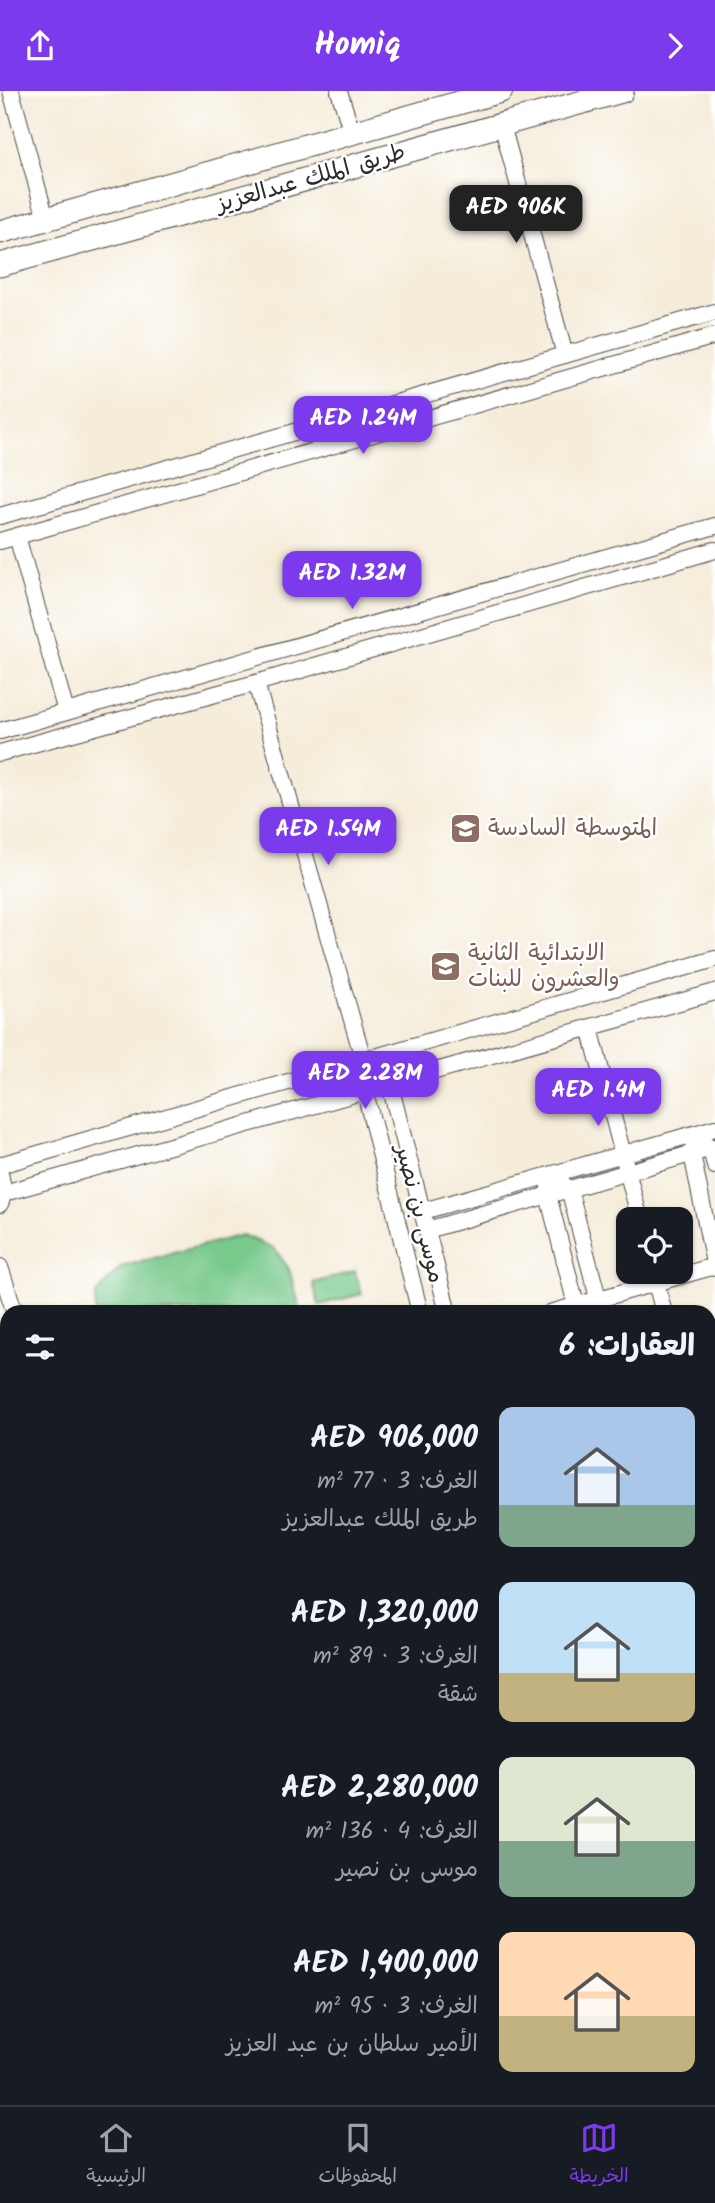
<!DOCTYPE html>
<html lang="ar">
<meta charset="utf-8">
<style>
:root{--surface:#171b24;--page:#242831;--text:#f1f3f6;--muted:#9ea1a6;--line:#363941;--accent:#7c3aed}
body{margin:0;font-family:Kalam,"Playpen Sans Arabic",sans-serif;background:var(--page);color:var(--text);direction:rtl;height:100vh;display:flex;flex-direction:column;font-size:26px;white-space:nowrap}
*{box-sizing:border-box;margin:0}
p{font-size:23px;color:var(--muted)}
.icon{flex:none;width:38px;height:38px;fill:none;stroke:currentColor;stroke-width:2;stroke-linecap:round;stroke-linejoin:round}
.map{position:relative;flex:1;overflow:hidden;direction:ltr}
.drawer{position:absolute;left:0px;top:1214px;width:716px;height:800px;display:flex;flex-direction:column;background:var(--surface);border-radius:21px 21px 0 0;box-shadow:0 2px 5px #0004;direction:rtl}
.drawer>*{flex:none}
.fabs{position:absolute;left:616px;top:1116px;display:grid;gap:14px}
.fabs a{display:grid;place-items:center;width:77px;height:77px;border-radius:14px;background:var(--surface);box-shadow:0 2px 5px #0004;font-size:35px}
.price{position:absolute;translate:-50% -60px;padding:0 16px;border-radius:14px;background:var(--accent);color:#fff;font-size:23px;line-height:46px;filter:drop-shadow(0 2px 4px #0008)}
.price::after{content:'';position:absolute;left:50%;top:42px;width:21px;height:16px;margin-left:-10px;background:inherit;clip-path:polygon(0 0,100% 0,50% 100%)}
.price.on{background:#222;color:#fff}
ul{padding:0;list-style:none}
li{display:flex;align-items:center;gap:21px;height:175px;padding:0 21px}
li span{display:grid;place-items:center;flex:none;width:196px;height:140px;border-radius:14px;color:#555}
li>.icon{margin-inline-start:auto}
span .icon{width:84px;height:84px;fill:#fffc;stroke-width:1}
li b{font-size:30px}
h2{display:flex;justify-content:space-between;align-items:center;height:84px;padding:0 21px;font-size:30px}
header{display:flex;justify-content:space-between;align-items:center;height:91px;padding:0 21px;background:var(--accent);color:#fff;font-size:32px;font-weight:800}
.tabs{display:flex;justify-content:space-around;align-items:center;height:98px;border-top:2px solid var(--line);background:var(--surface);font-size:19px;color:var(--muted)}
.tabs a{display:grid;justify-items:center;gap:4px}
.tabs .on{color:var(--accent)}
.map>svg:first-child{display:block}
.green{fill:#78c98b;stroke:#527a5b;stroke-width:2}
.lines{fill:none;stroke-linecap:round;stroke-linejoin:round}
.minor-casing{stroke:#494845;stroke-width:18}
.highway-casing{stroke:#494845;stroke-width:25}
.minor{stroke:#fff;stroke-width:16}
.highway{stroke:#fff;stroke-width:23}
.labels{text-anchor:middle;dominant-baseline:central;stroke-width:5;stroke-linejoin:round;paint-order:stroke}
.street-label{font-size:23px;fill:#2b2b2b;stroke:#fff}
.education-label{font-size:23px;fill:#785e54;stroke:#fff;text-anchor:start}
</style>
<header><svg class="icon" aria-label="forward" viewBox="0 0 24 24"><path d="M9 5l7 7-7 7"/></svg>Homiq<svg class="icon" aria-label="share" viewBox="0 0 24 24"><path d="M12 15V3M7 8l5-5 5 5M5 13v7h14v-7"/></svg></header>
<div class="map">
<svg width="715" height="2014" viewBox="0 0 715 2014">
<rect width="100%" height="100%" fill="#fff"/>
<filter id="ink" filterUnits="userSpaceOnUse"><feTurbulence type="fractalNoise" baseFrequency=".0143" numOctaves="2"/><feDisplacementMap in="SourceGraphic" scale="14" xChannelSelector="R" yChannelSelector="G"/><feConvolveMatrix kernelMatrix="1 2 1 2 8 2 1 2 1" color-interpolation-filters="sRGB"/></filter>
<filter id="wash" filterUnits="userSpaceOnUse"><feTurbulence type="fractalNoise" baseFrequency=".00686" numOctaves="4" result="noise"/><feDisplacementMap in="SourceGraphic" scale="28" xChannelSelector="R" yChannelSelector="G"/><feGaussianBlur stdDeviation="1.57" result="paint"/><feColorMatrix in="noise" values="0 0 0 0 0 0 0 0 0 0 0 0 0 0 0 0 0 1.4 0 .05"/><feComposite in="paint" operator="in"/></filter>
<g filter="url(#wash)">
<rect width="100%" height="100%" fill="#f5ecd9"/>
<g class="green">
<polygon points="242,1144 274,1157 289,1178 301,1221 95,1221 96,1203 121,1176"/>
<polygon points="355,1180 362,1203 319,1214 313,1192"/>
<polygon points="0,1347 7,1372 7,2007 184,2007 186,2014 0,2014"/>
<polygon points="298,2007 502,2007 504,2014 300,2014"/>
</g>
</g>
<g filter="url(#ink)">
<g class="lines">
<defs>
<g id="minor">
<polyline points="11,0 46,128"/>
<polyline points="339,0 352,42"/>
<polyline points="502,34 565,264"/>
<polyline points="0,425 715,221"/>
<polyline points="17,445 66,621"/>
<polyline points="0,450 715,245"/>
<polyline points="256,592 364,971 365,1001 420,1222"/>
<polyline points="0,640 715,435"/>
<polyline points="0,662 256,592 715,459"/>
<polyline points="590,937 640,1129"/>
<polyline points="364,971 390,994 448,1222"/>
<polyline points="705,1052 711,1058 715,1075"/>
<polyline points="694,1053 692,1063 715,1177"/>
<polyline points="0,1074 715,868"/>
<polyline points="0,1082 4,1102 0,1113"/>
<polyline points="562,1092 569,1098 602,1222"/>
<polyline points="549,1096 548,1104 578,1222"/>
<polyline points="4,1102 715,901"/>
<polyline points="423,1120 715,1037"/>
<polyline points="427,1139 715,1056"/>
<polyline points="0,1176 15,1222"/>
<polyline points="654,1184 664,1222"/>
<polyline points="550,1222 715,1175"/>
<polyline points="0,1259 7,1283"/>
<polyline points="709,1392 715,1416"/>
<polyline points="0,1435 7,1433"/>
<polyline points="709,1436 715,1434"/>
<polyline points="0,1459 7,1457"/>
<polyline points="709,1462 715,1460"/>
<polyline points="0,1651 7,1657"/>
<polyline points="709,1812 715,1810"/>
<polyline points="709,1839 715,1837"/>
<polyline points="709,1954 715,1952"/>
<polyline points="203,2007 205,2014"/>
<polyline points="231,2007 233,2014"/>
<polyline points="618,2007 620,2014"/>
<polyline points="649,2007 651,2014"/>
<polyline points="27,2014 30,2007"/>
</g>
<g id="highway">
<polyline points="0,141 501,0"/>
<polyline points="0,174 622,0"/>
</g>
</defs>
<use href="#minor" class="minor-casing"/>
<use href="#highway" class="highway-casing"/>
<use href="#minor" class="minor"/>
<use href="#highway" class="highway"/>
</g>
</g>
<defs>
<symbol id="school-square" viewBox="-11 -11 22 22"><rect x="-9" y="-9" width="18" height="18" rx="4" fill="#8d6e63" stroke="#fff"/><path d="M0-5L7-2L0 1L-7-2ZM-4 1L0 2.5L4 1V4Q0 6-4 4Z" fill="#fff"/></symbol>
</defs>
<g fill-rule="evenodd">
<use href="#school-square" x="448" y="720" width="35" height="35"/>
<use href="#school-square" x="428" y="858" width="35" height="35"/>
</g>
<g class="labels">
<g class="street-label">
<text transform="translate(311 88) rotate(-16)">طريق الملك عبدالعزيز</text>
<text transform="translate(419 1123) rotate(76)">موسى بن نصير</text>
</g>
<g class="education-label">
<text x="488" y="738">المتوسطة السادسة</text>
<text x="468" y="863">الابتدائية الثانية<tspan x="468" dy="26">والعشرون للبنات</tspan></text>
</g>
</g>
</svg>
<div class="fabs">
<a><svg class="icon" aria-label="locate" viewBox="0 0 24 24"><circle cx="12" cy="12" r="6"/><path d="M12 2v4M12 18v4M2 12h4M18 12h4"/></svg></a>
</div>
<b class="price on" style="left:516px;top:154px">AED 906K</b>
<b class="price" style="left:363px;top:365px">AED 1.24M</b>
<b class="price" style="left:352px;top:520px">AED 1.32M</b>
<b class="price" style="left:328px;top:776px">AED 1.54M</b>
<b class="price" style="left:365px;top:1020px">AED 2.28M</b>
<b class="price" style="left:598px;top:1037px">AED 1.4M</b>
<section class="drawer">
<h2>العقارات: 6<svg class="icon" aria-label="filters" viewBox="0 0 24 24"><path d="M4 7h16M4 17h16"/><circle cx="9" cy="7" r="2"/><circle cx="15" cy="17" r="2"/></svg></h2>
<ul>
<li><span style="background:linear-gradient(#a9c7e8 70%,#7fa58c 0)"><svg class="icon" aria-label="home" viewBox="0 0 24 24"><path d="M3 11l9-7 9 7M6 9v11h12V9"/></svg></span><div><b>AED 906,000</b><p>الغرف: 3 · 77 m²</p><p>طريق الملك عبدالعزيز</p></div></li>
<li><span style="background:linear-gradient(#bfe0f5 65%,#c2b280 0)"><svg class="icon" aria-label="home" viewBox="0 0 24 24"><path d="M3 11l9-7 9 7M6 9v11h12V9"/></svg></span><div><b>AED 1,320,000</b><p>الغرف: 3 · 89 m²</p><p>شقة</p></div></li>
<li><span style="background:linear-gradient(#dfe7d0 60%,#7fa58c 0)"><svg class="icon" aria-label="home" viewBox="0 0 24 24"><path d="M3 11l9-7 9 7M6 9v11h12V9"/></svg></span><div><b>AED 2,280,000</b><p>الغرف: 4 · 136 m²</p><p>موسى بن نصير</p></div></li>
<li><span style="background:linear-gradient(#ffd9b3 60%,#c2b280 0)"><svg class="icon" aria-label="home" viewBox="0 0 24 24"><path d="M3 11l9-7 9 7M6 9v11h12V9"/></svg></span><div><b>AED 1,400,000</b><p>الغرف: 3 · 95 m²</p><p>الأمير سلطان بن عبد العزيز</p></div></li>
</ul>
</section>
</div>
<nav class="tabs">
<a class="on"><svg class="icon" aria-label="map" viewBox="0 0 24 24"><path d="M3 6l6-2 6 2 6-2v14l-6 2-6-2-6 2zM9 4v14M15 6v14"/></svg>الخريطة</a>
<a><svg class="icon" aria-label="saved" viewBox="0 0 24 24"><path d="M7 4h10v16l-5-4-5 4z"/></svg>المحفوظات</a>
<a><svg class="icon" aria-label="home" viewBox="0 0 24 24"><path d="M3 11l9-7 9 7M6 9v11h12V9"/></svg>الرئيسية</a>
</nav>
